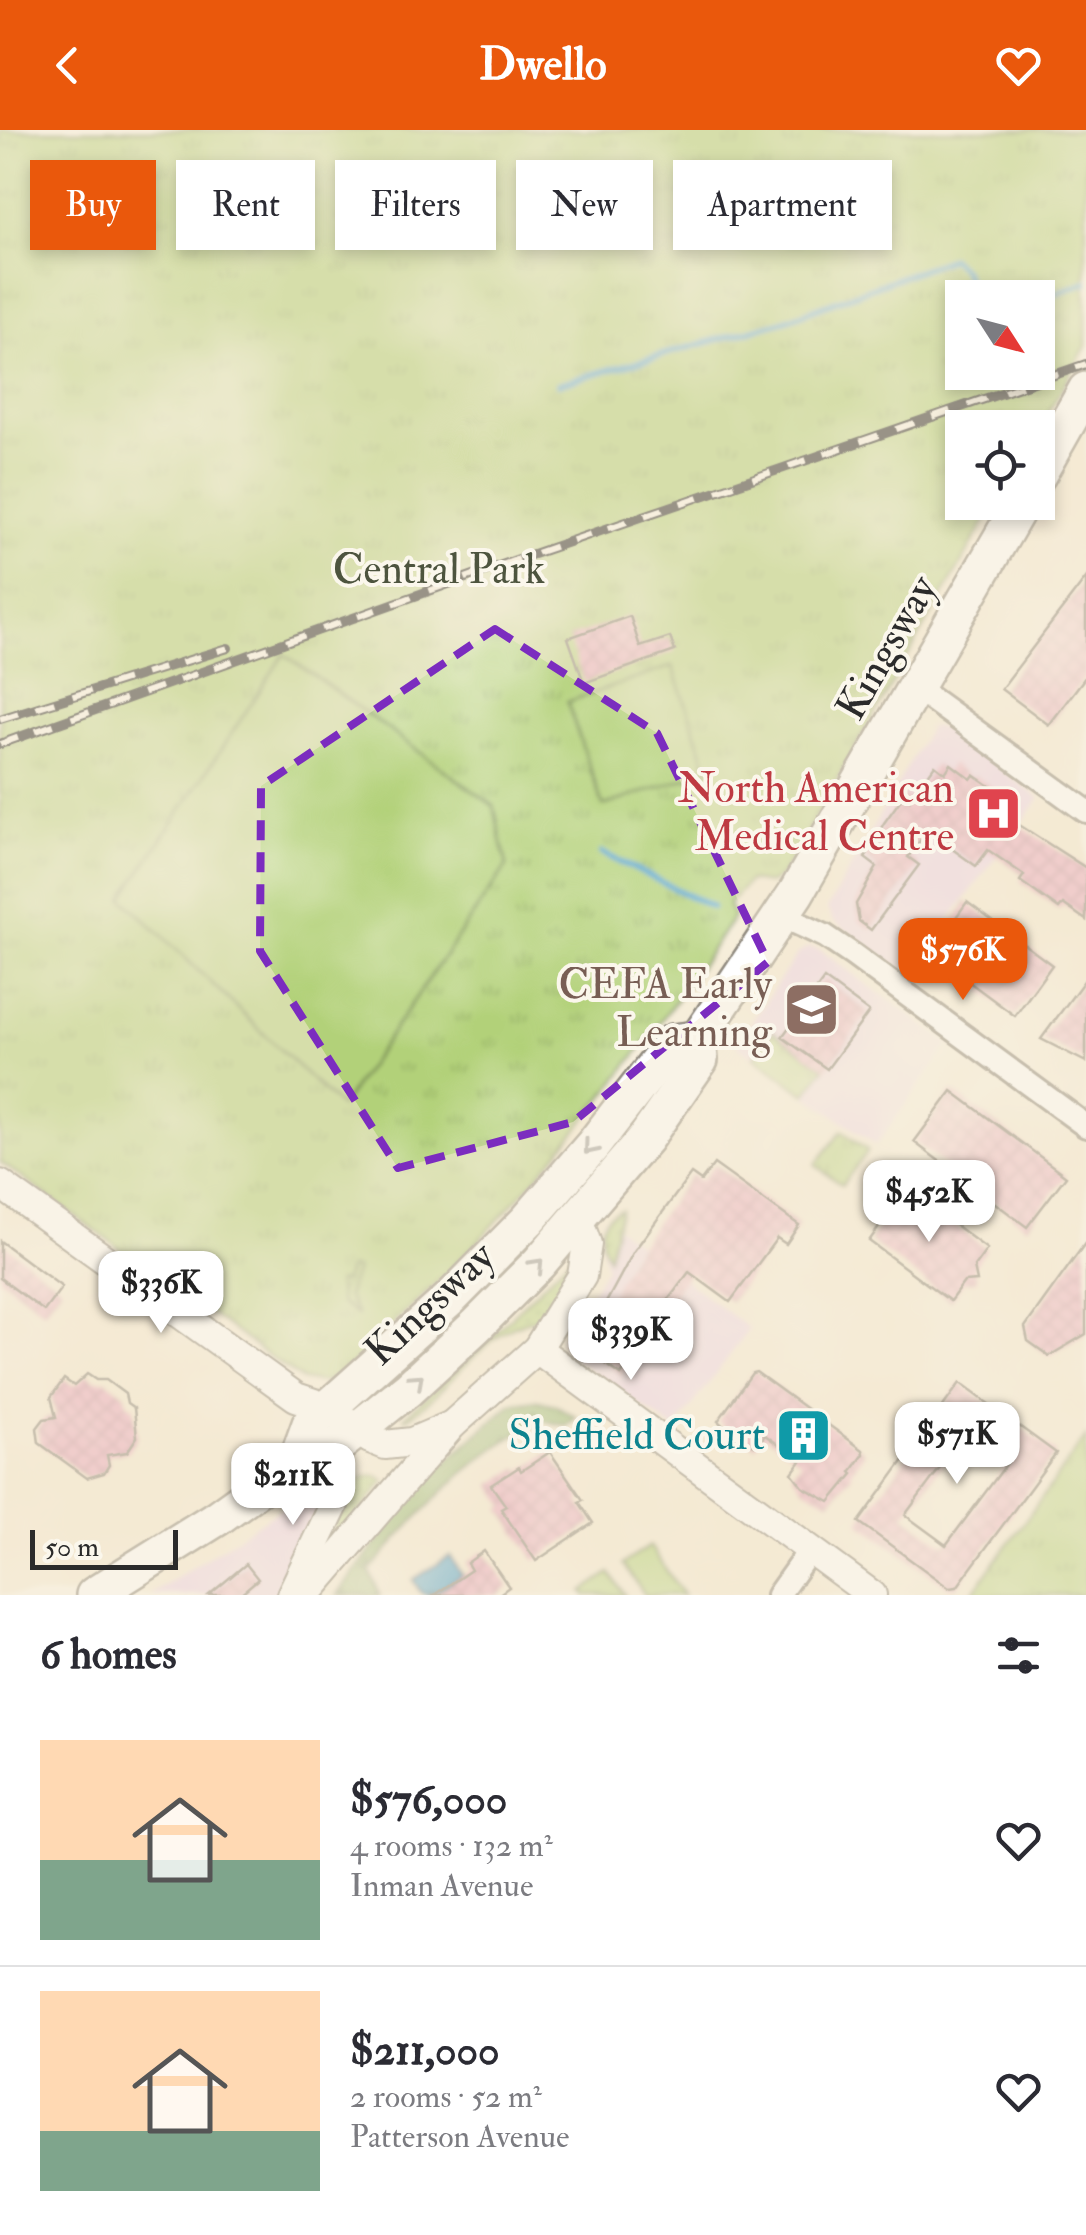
<!DOCTYPE html>
<meta charset="utf-8">
<style>
:root{--surface:#fff;--page:#f2f2f3;--text:#2b2b33;--muted:#7c7c81;--line:#e1e1e2;--accent:#ea580c}
body{margin:0;font-family:"IM FELL Double Pica",serif;background:var(--page);color:var(--text);height:100vh;display:flex;flex-direction:column;font-size:38px;white-space:nowrap}
*{box-sizing:border-box;margin:0}
p{font-size:32px;color:var(--muted)}
.icon{flex:none;width:55px;height:55px;fill:none;stroke:currentColor;stroke-width:2;stroke-linecap:round;stroke-linejoin:round}
.map{position:relative;height:1465px;overflow:hidden}
.sheet{display:flex;flex-direction:column;background:var(--surface);flex:1}
.sheet>*{flex:none}
.top-card{position:absolute;left:30px;top:30px;width:1028px;height:90px;display:flex;gap:20px}
.needle{width:65px;rotate:126deg}
.tools{position:absolute;left:945px;top:150px;display:grid;gap:20px}
.tools a{display:grid;place-items:center;width:110px;height:110px;border-radius:0px;background:var(--surface);box-shadow:0 5px 15px #0003;font-size:50px}
.scale{position:absolute;left:30px;bottom:25px;width:148px;box-sizing:border-box;padding-left:10px;border:5px solid #2b2b2b;border-top:0;font-size:28px;line-height:35px;white-space:nowrap;color:#2b2b2b;-webkit-text-stroke:8px #fbf7ec;paint-order:stroke}
.price{position:absolute;translate:-50% -85px;padding:0 22px;border-radius:20px;background:#fff;color:#222;font-size:32px;line-height:65px;filter:drop-shadow(0 2px 5px #0008)}
.price::after{content:'';position:absolute;left:50%;top:60px;width:30px;height:22px;margin-left:-15px;background:inherit;clip-path:polygon(0 0,100% 0,50% 100%)}
.price.on{background:var(--accent);color:#fff}
ul{padding:0;list-style:none}
li{display:flex;align-items:center;gap:30px;height:250px;padding:0 40px}
li+li{border-top:2px solid var(--line)}
li span{display:grid;place-items:center;flex:none;width:280px;height:200px;border-radius:0px;color:#555}
li>.icon{margin-inline-start:auto}
span .icon{width:120px;height:120px;fill:#fffc;stroke-width:1}
li b{font-size:42px}
h2{display:flex;justify-content:space-between;align-items:center;height:120px;padding:0 40px;font-size:42px}
.pill{padding:0 35px;border-radius:0px;background:var(--surface);box-shadow:0 5px 15px #0003;font-size:35px;line-height:90px}
.pill.on{background:var(--accent);color:#fff}
header{display:flex;justify-content:space-between;align-items:center;height:130px;padding:0 40px;background:var(--accent);color:#fff;font-size:45px;font-weight:700}
.map>svg:first-child{display:block}
.built{fill:#ecd1ea}
.grass{fill:url(#grass-dots);stroke:#6e7e52;stroke-width:2.5}
.forest{fill:url(#forest-firs);stroke:#5c6f4a;stroke-width:2.5}
.park{fill:url(#park-tufts);stroke:#6e7e52;stroke-width:2.5;fill-rule:evenodd}
.garden{fill:url(#garden-furrows);stroke:#6e7e52;stroke-width:2.5}
.pitch{fill:#b2d179;stroke:#6e7e52;stroke-width:2.5}
.water{fill:url(#water-ripples);stroke:#40687d;stroke-width:2.5}
.lines{fill:none;stroke-linecap:round;stroke-linejoin:round}
.stream{stroke:#55a6cf;stroke-width:6}
.building{fill:url(#building-cross-hatch);fill-rule:evenodd}
.minor-casing{stroke:#908a7f;stroke-width:28}
.tertiary-casing{stroke:#908a7f;stroke-width:32}
.primary-casing{stroke:#908a7f;stroke-width:40}
.minor{stroke:#fff;stroke-width:22}
.tertiary{stroke:#fff;stroke-width:28}
.primary{stroke:#fff;stroke-width:35}
.rail-casing{stroke:#2b2b2b;stroke-width:10}
.rail{stroke:#fbf7ec;stroke-width:6;stroke-dasharray:19;stroke-linecap:butt}
.oneway{stroke:#a0a0a0}
.marked{fill:none;stroke:#7b2cbf;stroke-width:8;stroke-dasharray:20 12;stroke-linejoin:round}
.labels{text-anchor:middle;dominant-baseline:central;stroke-width:8;stroke-linejoin:round;paint-order:stroke}
.park-label{font-size:42px;fill:#4d543e;stroke:#fbf7ec}
.street-label{font-size:42px;fill:#2b2b2b;stroke:#fbf7ec}
.health-label{font-size:42px;fill:#be3a42;stroke:#fbf7ec;text-anchor:end}
.education-label{font-size:42px;fill:#785e54;stroke:#fbf7ec;text-anchor:end}
.culture-label{font-size:42px;fill:#0d838f;stroke:#fbf7ec;text-anchor:end}
</style>
<header><svg class="icon" aria-label="back" viewBox="0 0 24 24"><path d="M15 5l-7 7 7 7"/></svg>Dwello<svg class="icon" aria-label="heart" viewBox="0 0 24 24"><path d="M12 20l-8-8c-3-5 5-10 8-4 3-6 11-1 8 4z"/></svg></header>
<div class="map">
<svg width="1086" height="1465" viewBox="0 0 1086 1465">
<defs>
<pattern id="grass-dots" width="8" height="8" patternUnits="userSpaceOnUse" patternTransform="scale(2.5)"><rect width="8" height="8" fill="#b2d179"/><path d="M2 2h.1M6 6h.1" fill="none" stroke="#99b469" stroke-width="1.8" stroke-linecap="round"/></pattern>
<pattern id="forest-firs" width="22" height="20" patternUnits="userSpaceOnUse" patternTransform="scale(2.5)"><rect width="22" height="20" fill="#8db369"/><path d="M5 1l3.5 6h-7zM16 11l3.5 6h-7z" fill="#739257"/></pattern>
<pattern id="park-tufts" width="24" height="20" patternUnits="userSpaceOnUse" patternTransform="scale(2.5)"><rect width="24" height="20" fill="#b2d179"/><path d="M3 7l-1-3M5 7V3M7 7l1-3M15 17l-1-3M17 17v-4M19 17l1-3" fill="none" stroke="#99b469"/></pattern>
<pattern id="garden-furrows" width="10" height="10" patternUnits="userSpaceOnUse" patternTransform="scale(2.5)"><rect width="10" height="10" fill="#b2d179"/><path d="M-1 1l2-2M0 10L10 0M9 11l2-2" fill="none" stroke="#99b469"/></pattern>
<pattern id="water-ripples" width="26" height="14" patternUnits="userSpaceOnUse" patternTransform="scale(2.5)"><rect width="26" height="14" fill="#55a6cf"/><path d="M2 4q2-2 4 0t4 0M15 11q2-2 4 0t4 0" fill="none" stroke="#4787a8"/></pattern>
<pattern id="building-cross-hatch" width="8" height="8" patternUnits="userSpaceOnUse" patternTransform="scale(2.5)"><rect width="8" height="8" fill="#ebacc2"/><path d="M0 0l8 8M0 8l8-8" fill="none" stroke="#ca94a7"/></pattern>
</defs>
<rect width="100%" height="100%" fill="#fbf7ec"/>
<filter id="ink" filterUnits="userSpaceOnUse"><feTurbulence type="fractalNoise" baseFrequency=".01" numOctaves="2"/><feDisplacementMap in="SourceGraphic" scale="20" xChannelSelector="R" yChannelSelector="G"/><feConvolveMatrix kernelMatrix="1 2 1 2 8 2 1 2 1" color-interpolation-filters="sRGB"/></filter>
<filter id="wash" filterUnits="userSpaceOnUse"><feTurbulence type="fractalNoise" baseFrequency=".0048" numOctaves="4" result="noise"/><feDisplacementMap in="SourceGraphic" scale="40" xChannelSelector="R" yChannelSelector="G"/><feGaussianBlur stdDeviation="2.25" result="paint"/><feColorMatrix in="noise" values="0 0 0 0 0 0 0 0 0 0 0 0 0 0 0 0 0 1.4 0 .05"/><feComposite in="paint" operator="in"/></filter>
<g filter="url(#wash)">
<rect width="100%" height="100%" fill="#f4ead3"/>
<g class="built">
<polygon points="930,596 946,599 1040,668 909,845 833,791 827,779"/>
<polygon points="809,817 819,819 949,914 876,1015 736,915 797,824"/>
<polygon points="604,1087 749,1199 675,1300 566,1223 560,1212 560,1207 566,1197 573,1193 606,1137 599,1106"/>
<polygon points="323,1350 328,1364 278,1465 151,1465"/>
</g>
<g class="grass">
<path d="M621,1079L608,1127C597,1108 599,1086 621,1079Z"/>
<path d="M569,1128V1145L540,1189C492,1190 447,1265 405,1289L404,1287L498,1200Z"/>
<polygon points="369,1346 379,1346 385,1351 328,1419 347,1355"/>
</g>
<path class="forest" d="M535,1270L555,1275L576,1287L567,1296L541,1290C471,1326 420,1382 370,1441L380,1465H337L423,1352L511,1274Z"/>
<g class="park">
<path d="M0,0H1086V216L1038,300L962,298V372L996,373L782,745L769,754L749,751L729,774L733,786L730,792C634,935 531,1067 404,1184C380,1207 353,1239 323,1253L302,1250L0,1032ZM962,168H1038V242H962Z"/>
<polygon points="773,901 825,938 806,964 754,927"/>
<polygon points="842,1001 868,1021 842,1055 815,1035"/>
<polygon points="1086,1307 1086,1465 971,1465"/>
</g>
<polygon class="garden" points="349,1138 356,1139 347,1166 358,1186 340,1173 337,1152 344,1151"/>
<g class="pitch">
<polygon points="284,524 494,676 507,736 340,977 123,768"/>
<polygon points="673,536 709,641 603,676 567,572"/>
<polygon points="650,1416 683,1465 645,1465 623,1434"/>
<polygon points="610,1443 625,1465 586,1465 583,1461"/>
</g>
<polygon class="water" points="450,1426 462,1445 431,1465 421,1463 413,1450"/>
<g class="lines">
<g class="stream">
<polyline points="1038,170 1086,152"/>
<polyline points="558,254 780,192 951,128 964,141 970,160"/>
<polyline points="602,723 712,777"/>
</g>
</g>
<g id="blocks">
<g class="building">
<polygon points="1086,448 1086,546 1049,595 1001,559"/>
<polygon points="630,486 640,517 670,507 675,521 584,553 568,508"/>
<polygon points="951,634 971,649 974,645 996,660 993,664 1016,680 1010,689 1086,738 1086,790 1063,774 1059,779 1020,751 1024,745 988,720 976,736 927,701 908,727 919,735 871,800 859,791 856,774 877,737 865,728 884,693 904,665 910,670 935,635 945,643"/>
<polygon points="967,772 1052,835 1015,886 930,823"/>
<polygon points="1086,848 1086,932 1041,909"/>
<polygon points="824,849 869,882 827,939 782,907"/>
<polygon points="952,961 1066,1046 1027,1097 914,1012"/>
<polygon points="714,1034 799,1095 786,1114 777,1108 730,1172 689,1142 639,1209 644,1213 621,1245 582,1217 634,1121 691,1044 701,1051"/>
<polygon points="907,1059 987,1119 974,1137 977,1151 964,1152 950,1171 869,1111"/>
<polygon points="0,1111 62,1157 44,1181 0,1148"/>
<polygon points="1086,1112 1086,1204 1049,1226 1028,1211 1025,1197"/>
<polygon points="756,1242 863,1320 864,1324 851,1342 853,1344 830,1372 803,1357 792,1343 801,1331 765,1305 756,1316 741,1308 740,1311 718,1291 752,1243"/>
<polygon points="87,1244 96,1250 106,1250 125,1264 127,1273 134,1278 137,1307 127,1322 107,1325 109,1335 104,1343 87,1348 39,1313 37,1298 44,1289 56,1287 51,1267 64,1249 74,1256"/>
<path d="M960,1253L1056,1323L957,1457L949,1458L859,1392ZM967,1302L1008,1332L946,1415L905,1385Z"/>
<polygon points="550,1322 583,1370 579,1372 593,1393 536,1431 501,1379 506,1376 491,1355 519,1337 521,1341"/>
<polygon points="484,1421 509,1457 498,1465 434,1465 471,1440 467,1433"/>
<polygon points="246,1434 258,1449 239,1465 209,1465"/>
</g>
</g>
</g>
<g filter="url(#ink)">
<use href="#blocks" fill-opacity="0" stroke="#908a7f" stroke-width="2.5"/>
<g class="lines">
<defs>
<g id="minor">
<polyline points="916,558 1086,681"/>
<polyline points="782,786 825,806 853,825 1086,996"/>
<polyline points="778,1465 810,1420"/>
</g>
<g id="tertiary">
<polyline points="0,1054 296,1267 329,1278 370,1309 385,1315 412,1312 452,1295"/>
<polyline points="537,1219 872,1465"/>
<polyline points="291,1465 334,1375 335,1342 318,1308"/>
<polyline points="306,1465 452,1295 537,1219 582,1146 587,1114 578,1088"/>
</g>
<g id="primary">
<polyline points="1038,345 1086,260"/>
<polyline points="297,1330 310,1294 451,1168 528,1090 593,1015 673,912 698,909"/>
<polyline points="94,1465 217,1388 297,1330 327,1324 408,1259 476,1196 539,1133 645,1009 700,930 698,909 796,763 1022,372"/>
</g>
</defs>
<use href="#minor" class="minor-casing"/>
<use href="#tertiary" class="tertiary-casing"/>
<use href="#primary" class="primary-casing"/>
<use href="#minor" class="minor"/>
<use href="#tertiary" class="tertiary"/>
<use href="#primary" class="primary"/>
<defs>
<g id="rail">
<polyline points="0,589 228,518"/>
<polyline points="0,614 513,431 1086,234"/>
</g>
</defs>
<use href="#rail" class="rail-casing"/>
<use href="#rail" class="rail"/>
</g>
<defs><path id="oneway-chevron" d="M-2-3.5L2.5 0L-2 3.5" fill="none" stroke-width="1.6" stroke-linecap="round" stroke-linejoin="round" transform="scale(2.5)"/></defs>
<g class="oneway">
<use href="#oneway-chevron" transform="translate(590 1018) rotate(130)"/>
<use href="#oneway-chevron" transform="translate(537 1135) rotate(-47)"/>
<use href="#oneway-chevron" transform="translate(417 1250) rotate(-42)"/>
</g>
</g>
<path d="M0 0H1086V1465H0ZM495,499L657,603L768,832L573,992L398,1038L260,821L261,656Z" fill="#f4ead3" fill-opacity=".55" fill-rule="evenodd"/>
<path class="marked" d="M495,499L657,603L768,832L573,992L398,1038L260,821L261,656Z"/>
<defs>
<symbol id="hospital-square" viewBox="-11 -11 22 22"><rect x="-9" y="-9" width="18" height="18" rx="4" fill="#e0444e" stroke="#fbf7ec"/><path d="M-5-5h3v3.5h4V-5h3V5h-3V1.5h-4V5h-3Z" fill="#fff"/></symbol>
<symbol id="school-square" viewBox="-11 -11 22 22"><rect x="-9" y="-9" width="18" height="18" rx="4" fill="#8d6e63" stroke="#fbf7ec"/><path d="M0-5L7-2L0 1L-7-2ZM-4 1L0 2.5L4 1V4Q0 6-4 4Z" fill="#fff"/></symbol>
<symbol id="building-square" viewBox="-11 -11 22 22"><rect x="-9" y="-9" width="18" height="18" rx="4" fill="#0f9aa8" stroke="#fbf7ec"/><path d="M-4-6H4V6H1V3H-1V6H-4ZM-2.5-4.3h1.7v1.8h-1.7ZM.8-4.3h1.7v1.8H.8ZM-2.5-1h1.7V.8h-1.7ZM.8-1h1.7V.8H.8Z" fill="#fff"/></symbol>
</defs>
<g fill-rule="evenodd">
<use href="#hospital-square" x="962" y="652" width="63" height="63"/>
<use href="#school-square" x="780" y="848" width="63" height="63"/>
<use href="#building-square" x="772" y="1274" width="63" height="63"/>
</g>
<g class="labels">
<g class="park-label">
<text x="439" y="440">Central Park</text>
</g>
<g class="street-label">
<text transform="translate(887 518) rotate(-60)">Kingsway</text>
<text transform="translate(430 1174) rotate(-43)">Kingsway</text>
</g>
<g class="health-label">
<text x="954" y="659">North American<tspan x="954" dy="48">Medical Centre</tspan></text>
</g>
<g class="education-label">
<text x="772" y="855">CEFA Early<tspan x="772" dy="48">Learning</tspan></text>
</g>
<g class="culture-label">
<text x="765" y="1306">Sheffield Court</text>
</g>
</g>
</svg>
<div class="tools">
<a><svg class="needle" viewBox="-14 -14 28 28"><path d="M0-13l5 13h-10z" fill="#e53935"/><path d="M0 13l5-13h-10z" fill="#7c7c81"/></svg></a>
<a><svg class="icon" aria-label="locate" viewBox="0 0 24 24"><circle cx="12" cy="12" r="6"/><path d="M12 2v4M12 18v4M2 12h4M18 12h4"/></svg></a>
</div>
<div class="scale">50 m</div>
<b class="price on" style="left:963px;top:873px">$576K</b>
<b class="price" style="left:929px;top:1115px">$452K</b>
<b class="price" style="left:161px;top:1206px">$336K</b>
<b class="price" style="left:631px;top:1253px">$339K</b>
<b class="price" style="left:957px;top:1357px">$571K</b>
<b class="price" style="left:293px;top:1398px">$211K</b>
<div class="top-card">
<a class="pill on">Buy</a>
<a class="pill">Rent</a>
<a class="pill">Filters</a>
<a class="pill">New</a>
<a class="pill">Apartment</a>
</div>
</div>
<section class="sheet">
<h2>6 homes<svg class="icon" aria-label="filters" viewBox="0 0 24 24"><path d="M4 7h16M4 17h16"/><circle cx="9" cy="7" r="2"/><circle cx="15" cy="17" r="2"/></svg></h2>
<ul>
<li><span style="background:linear-gradient(#ffd9b3 60%,#7fa58c 0)"><svg class="icon" aria-label="home" viewBox="0 0 24 24"><path d="M3 11l9-7 9 7M6 9v11h12V9"/></svg></span><div><b>$576,000</b><p>4 rooms · 132 m²</p><p>Inman Avenue</p></div><svg class="icon" aria-label="heart" viewBox="0 0 24 24"><path d="M12 20l-8-8c-3-5 5-10 8-4 3-6 11-1 8 4z"/></svg></li>
<li><span style="background:linear-gradient(#ffd9b3 70%,#7fa58c 0)"><svg class="icon" aria-label="home" viewBox="0 0 24 24"><path d="M3 11l9-7 9 7M6 9v11h12V9"/></svg></span><div><b>$211,000</b><p>2 rooms · 52 m²</p><p>Patterson Avenue</p></div><svg class="icon" aria-label="heart" viewBox="0 0 24 24"><path d="M12 20l-8-8c-3-5 5-10 8-4 3-6 11-1 8 4z"/></svg></li>
</ul>
</section>
